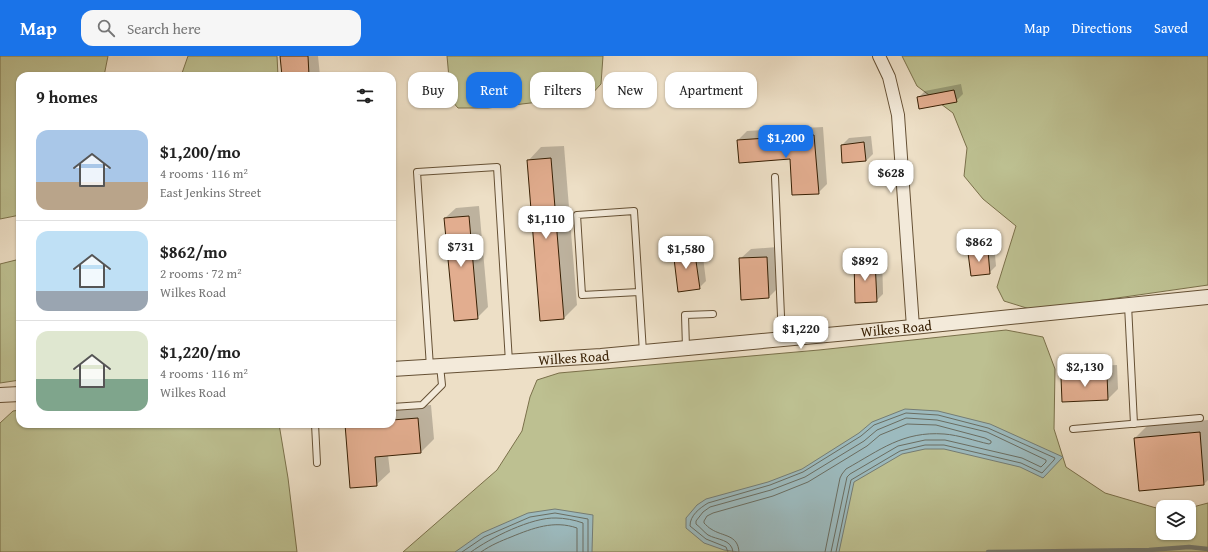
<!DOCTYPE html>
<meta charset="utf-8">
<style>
:root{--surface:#fff;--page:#f6f6f6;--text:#222;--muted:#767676;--line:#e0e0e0;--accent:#1a73e8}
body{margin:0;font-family:"Gentium Book Plus",serif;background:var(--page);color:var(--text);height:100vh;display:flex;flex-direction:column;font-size:15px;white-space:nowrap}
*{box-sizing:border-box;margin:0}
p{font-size:13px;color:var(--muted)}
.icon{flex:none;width:22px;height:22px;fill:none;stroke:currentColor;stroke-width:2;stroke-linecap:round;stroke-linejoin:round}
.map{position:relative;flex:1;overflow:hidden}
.sheet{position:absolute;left:16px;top:16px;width:380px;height:356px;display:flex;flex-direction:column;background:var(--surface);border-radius:12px;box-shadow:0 1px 3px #0004}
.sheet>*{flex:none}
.hud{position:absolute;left:408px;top:16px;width:380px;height:36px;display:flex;gap:8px}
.buttons{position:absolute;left:1156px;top:444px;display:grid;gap:8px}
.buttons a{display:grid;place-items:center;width:40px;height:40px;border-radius:8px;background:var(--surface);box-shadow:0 1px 3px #0004;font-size:20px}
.price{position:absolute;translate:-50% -34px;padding:0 9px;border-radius:8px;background:#fff;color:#222;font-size:13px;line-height:26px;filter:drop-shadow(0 1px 2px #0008)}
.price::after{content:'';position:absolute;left:50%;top:24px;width:12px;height:9px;margin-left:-6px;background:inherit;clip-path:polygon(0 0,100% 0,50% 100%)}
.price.active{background:var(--accent);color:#fff}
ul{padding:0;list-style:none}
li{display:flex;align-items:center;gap:12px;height:100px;padding:0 20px}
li+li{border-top:1px solid var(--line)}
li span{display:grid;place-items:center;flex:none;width:112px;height:80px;border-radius:12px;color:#555}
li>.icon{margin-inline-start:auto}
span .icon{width:48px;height:48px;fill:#fffc;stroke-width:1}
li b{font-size:17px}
h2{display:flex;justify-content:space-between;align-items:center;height:48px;padding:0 20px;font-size:17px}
.chip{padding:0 14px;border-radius:12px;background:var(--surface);box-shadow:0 1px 3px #0004;font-size:14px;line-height:36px}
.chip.active{background:var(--accent);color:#fff}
header{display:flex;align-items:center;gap:24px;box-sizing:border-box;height:56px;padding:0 20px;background:var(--accent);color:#fff}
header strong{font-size:19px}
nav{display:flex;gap:22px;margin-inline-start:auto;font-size:14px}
.search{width:280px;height:36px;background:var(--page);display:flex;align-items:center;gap:10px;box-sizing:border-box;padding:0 14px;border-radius:12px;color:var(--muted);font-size:15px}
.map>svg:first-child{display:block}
.green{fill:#bdc091;stroke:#7a704a}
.water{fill:#9cbabe;stroke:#747c74}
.shadow{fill:#0003}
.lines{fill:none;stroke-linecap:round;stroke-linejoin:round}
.shore{stroke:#6a6d61;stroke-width:1}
.stream{stroke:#747c74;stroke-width:4.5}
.building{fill:#e2ad8f;stroke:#382004}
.service-casing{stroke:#655034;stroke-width:8}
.minor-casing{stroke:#655034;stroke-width:14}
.tertiary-casing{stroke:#655034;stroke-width:16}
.service{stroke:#f3eada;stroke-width:6}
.minor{stroke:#f3eada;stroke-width:12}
.tertiary{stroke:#f3eada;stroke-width:14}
.labels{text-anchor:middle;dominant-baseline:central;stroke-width:3;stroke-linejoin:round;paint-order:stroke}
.street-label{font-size:14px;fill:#382004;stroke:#f3eada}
</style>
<header>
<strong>Map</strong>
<div class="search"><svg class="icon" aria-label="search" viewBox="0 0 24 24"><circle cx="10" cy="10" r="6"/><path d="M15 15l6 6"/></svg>Search here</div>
<nav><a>Map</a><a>Directions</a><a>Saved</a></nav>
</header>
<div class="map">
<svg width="1208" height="496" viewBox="0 0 1208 496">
<rect width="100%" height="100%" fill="#eddfc6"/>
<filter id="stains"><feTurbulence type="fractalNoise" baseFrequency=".005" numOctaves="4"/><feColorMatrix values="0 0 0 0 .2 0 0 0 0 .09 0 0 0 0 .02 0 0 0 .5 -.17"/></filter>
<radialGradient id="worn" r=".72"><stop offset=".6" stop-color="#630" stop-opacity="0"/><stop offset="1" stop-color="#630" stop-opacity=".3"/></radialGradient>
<g class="green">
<polygon points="0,0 108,0 104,20 20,20 20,159 0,163"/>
<polygon points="188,0 277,0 278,20 181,20"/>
<polygon points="447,0 603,0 601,28 590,40 488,52 458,52 451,44"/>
<polygon points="902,0 1208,0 1208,229 1033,254 1004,245 997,231 1016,170 983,143 964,120 967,92 953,57 917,30"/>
<polygon points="20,203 20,324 0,327 0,208"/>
<polygon points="1006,274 1043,281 1055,313 1054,373 1066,411 1105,437 1163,454 1163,477 1189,477 1189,452 1208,447 1208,496 403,496 497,414 522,375 530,341 537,324 559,317 819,294"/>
<polygon points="20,354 20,368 279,368 288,422 297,496 0,496 0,367 13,355"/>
</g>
<g class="water">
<polygon points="905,353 938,355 990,368 1063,401 1043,422 1020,411 944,393 925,393 902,398 854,426 839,496 739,496 724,494 704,487 686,472 686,462 697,449 706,443 768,426 802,413 859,377 872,366"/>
<polygon points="555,453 593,459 592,496 455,496 482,477 528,457"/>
</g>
<g class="shadow">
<polygon points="281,0 318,0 320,20 283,20"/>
<polygon points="961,28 963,38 956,45 918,42 925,35"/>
<polygon points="823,71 827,128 818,137 790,102 738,84 747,75"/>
<polygon points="871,80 873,98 866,105 843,106 842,89 849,82"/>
<polygon points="564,90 577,249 564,262 528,105 541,91"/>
<polygon points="479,150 488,251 477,262 445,162 456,152"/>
<polygon points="701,185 706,225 699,232 674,194 681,187"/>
<polygon points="994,188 996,210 989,217 969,197 976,190"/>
<polygon points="777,191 779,231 769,241 740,203 751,193"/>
<polygon points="862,198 882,198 883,238 876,245 855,205"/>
<polygon points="1117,309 1118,333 1108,343 1062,321 1072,311"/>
<polygon points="431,349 434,383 421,396 388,399 390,416 376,429 351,431 392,368 392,352"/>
<polygon points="1208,364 1208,424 1204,428 1140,434 1135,382 1148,369"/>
</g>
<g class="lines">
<g class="shore">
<polyline points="462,496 484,481 530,461 555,457 588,463 588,496"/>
<path d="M471,496C490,482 532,461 556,462C564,462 575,464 583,467V496"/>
<path d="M481,496C491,489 501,485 511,481C533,472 554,464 577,472V496"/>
<path d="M728,496L726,491L706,483L690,470C690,459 700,452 708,447L770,429L803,416L861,380L874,369L906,357L938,359L988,372L1055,402L1054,404L1042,417L1021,407L944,389H925L900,395L851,424L836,496"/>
<path d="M733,496C732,483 717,484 708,479C704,476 700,471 696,468V465L703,456L710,451L771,434L805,421L864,385L877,374L906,362L937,364L987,376L1046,404V406L1041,411L1022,402L945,384H925L898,390L850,418L847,421L831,496"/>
<path d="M739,496C738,478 723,481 711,473C709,472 706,469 704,467V465L707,460L713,457L773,440L808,426L867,390L880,379L907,368L936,369L985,382L991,385V387L989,388C975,385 959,379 944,378C903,375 880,394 846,413L842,418L840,422L825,496"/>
</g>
<polyline class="stream" points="988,496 1149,494 1189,491 1208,493"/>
</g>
<g class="building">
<polygon points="280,0 308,0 309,20 282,20"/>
<polygon points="954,34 957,46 919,53 917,41"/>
<polygon points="814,79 819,138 792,139 790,103 739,107 737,84"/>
<polygon points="864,86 866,105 842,107 841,89"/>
<polygon points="551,102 564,263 540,265 527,104"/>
<polygon points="469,160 478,263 454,265 444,162"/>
<polygon points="694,191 700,233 678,236 673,194"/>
<polygon points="988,195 990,218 971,220 968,197"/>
<polygon points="767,201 769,242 741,244 739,202"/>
<polygon points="875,204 877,246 855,247 854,205"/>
<polygon points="1107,318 1108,344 1062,346 1061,321"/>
<polygon points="418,362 421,397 375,401 377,430 350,432 345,368 392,368 392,364"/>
<polygon points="1200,376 1204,429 1139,435 1134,382"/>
</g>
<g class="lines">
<defs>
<g id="service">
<polyline points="775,121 782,283"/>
<polyline points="639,236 582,239 577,159 634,155 643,296"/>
<polyline points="1128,249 1134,368"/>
<polyline points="686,292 685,259 713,258"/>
<polyline points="430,311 417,116 497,111 509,306"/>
<polyline points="392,351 422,349 442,329 440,310"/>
<polyline points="315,368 317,407"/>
<polyline points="1073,373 1200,362"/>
</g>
<polyline id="minor" points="879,0 889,21 898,59 913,271"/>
<g id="tertiary">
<path id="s1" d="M392,313L601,300L913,271L1208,241"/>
<polyline points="0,339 20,338"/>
</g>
</defs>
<use href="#service" class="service-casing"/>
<use href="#minor" class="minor-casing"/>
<use href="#tertiary" class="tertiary-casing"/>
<use href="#service" class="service"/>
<use href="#minor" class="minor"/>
<use href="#tertiary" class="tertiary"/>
</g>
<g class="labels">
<g class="street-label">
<text stroke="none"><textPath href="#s1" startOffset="506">Wilkes Road</textPath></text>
<text stroke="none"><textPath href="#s1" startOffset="182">Wilkes Road</textPath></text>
</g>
</g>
<rect width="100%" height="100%" filter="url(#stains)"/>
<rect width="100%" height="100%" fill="url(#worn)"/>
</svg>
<div class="buttons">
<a><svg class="icon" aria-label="layers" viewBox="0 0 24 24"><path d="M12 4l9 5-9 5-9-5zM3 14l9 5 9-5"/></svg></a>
</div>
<b class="price active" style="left:786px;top:103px">$1,200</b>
<b class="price" style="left:891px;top:138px">$628</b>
<b class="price" style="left:546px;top:184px">$1,110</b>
<b class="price" style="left:979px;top:207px">$862</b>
<b class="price" style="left:461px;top:212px">$731</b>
<b class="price" style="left:686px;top:214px">$1,580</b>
<b class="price" style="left:865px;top:226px">$892</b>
<b class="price" style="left:801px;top:294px">$1,220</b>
<b class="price" style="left:1085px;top:332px">$2,130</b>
<div class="hud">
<a class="chip">Buy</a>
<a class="chip active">Rent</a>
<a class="chip">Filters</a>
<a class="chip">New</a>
<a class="chip">Apartment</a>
</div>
<section class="sheet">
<h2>9 homes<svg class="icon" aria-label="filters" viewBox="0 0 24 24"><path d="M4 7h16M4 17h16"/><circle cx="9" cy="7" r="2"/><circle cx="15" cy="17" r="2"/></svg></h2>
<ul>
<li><span style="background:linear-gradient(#a9c7e8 65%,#b9a48a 0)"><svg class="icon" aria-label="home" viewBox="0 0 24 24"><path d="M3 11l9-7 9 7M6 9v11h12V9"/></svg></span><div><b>$1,200/mo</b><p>4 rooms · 116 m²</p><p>East Jenkins Street</p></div></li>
<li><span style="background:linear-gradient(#bfe0f5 75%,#9aa5b1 0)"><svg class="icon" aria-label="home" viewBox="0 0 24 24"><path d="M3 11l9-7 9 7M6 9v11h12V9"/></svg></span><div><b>$862/mo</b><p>2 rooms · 72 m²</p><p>Wilkes Road</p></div></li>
<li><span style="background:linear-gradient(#dfe7d0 60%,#7fa58c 0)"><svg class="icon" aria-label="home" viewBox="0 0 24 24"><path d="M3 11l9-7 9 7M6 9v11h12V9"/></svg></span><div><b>$1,220/mo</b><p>4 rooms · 116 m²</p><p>Wilkes Road</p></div></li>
</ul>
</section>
</div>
